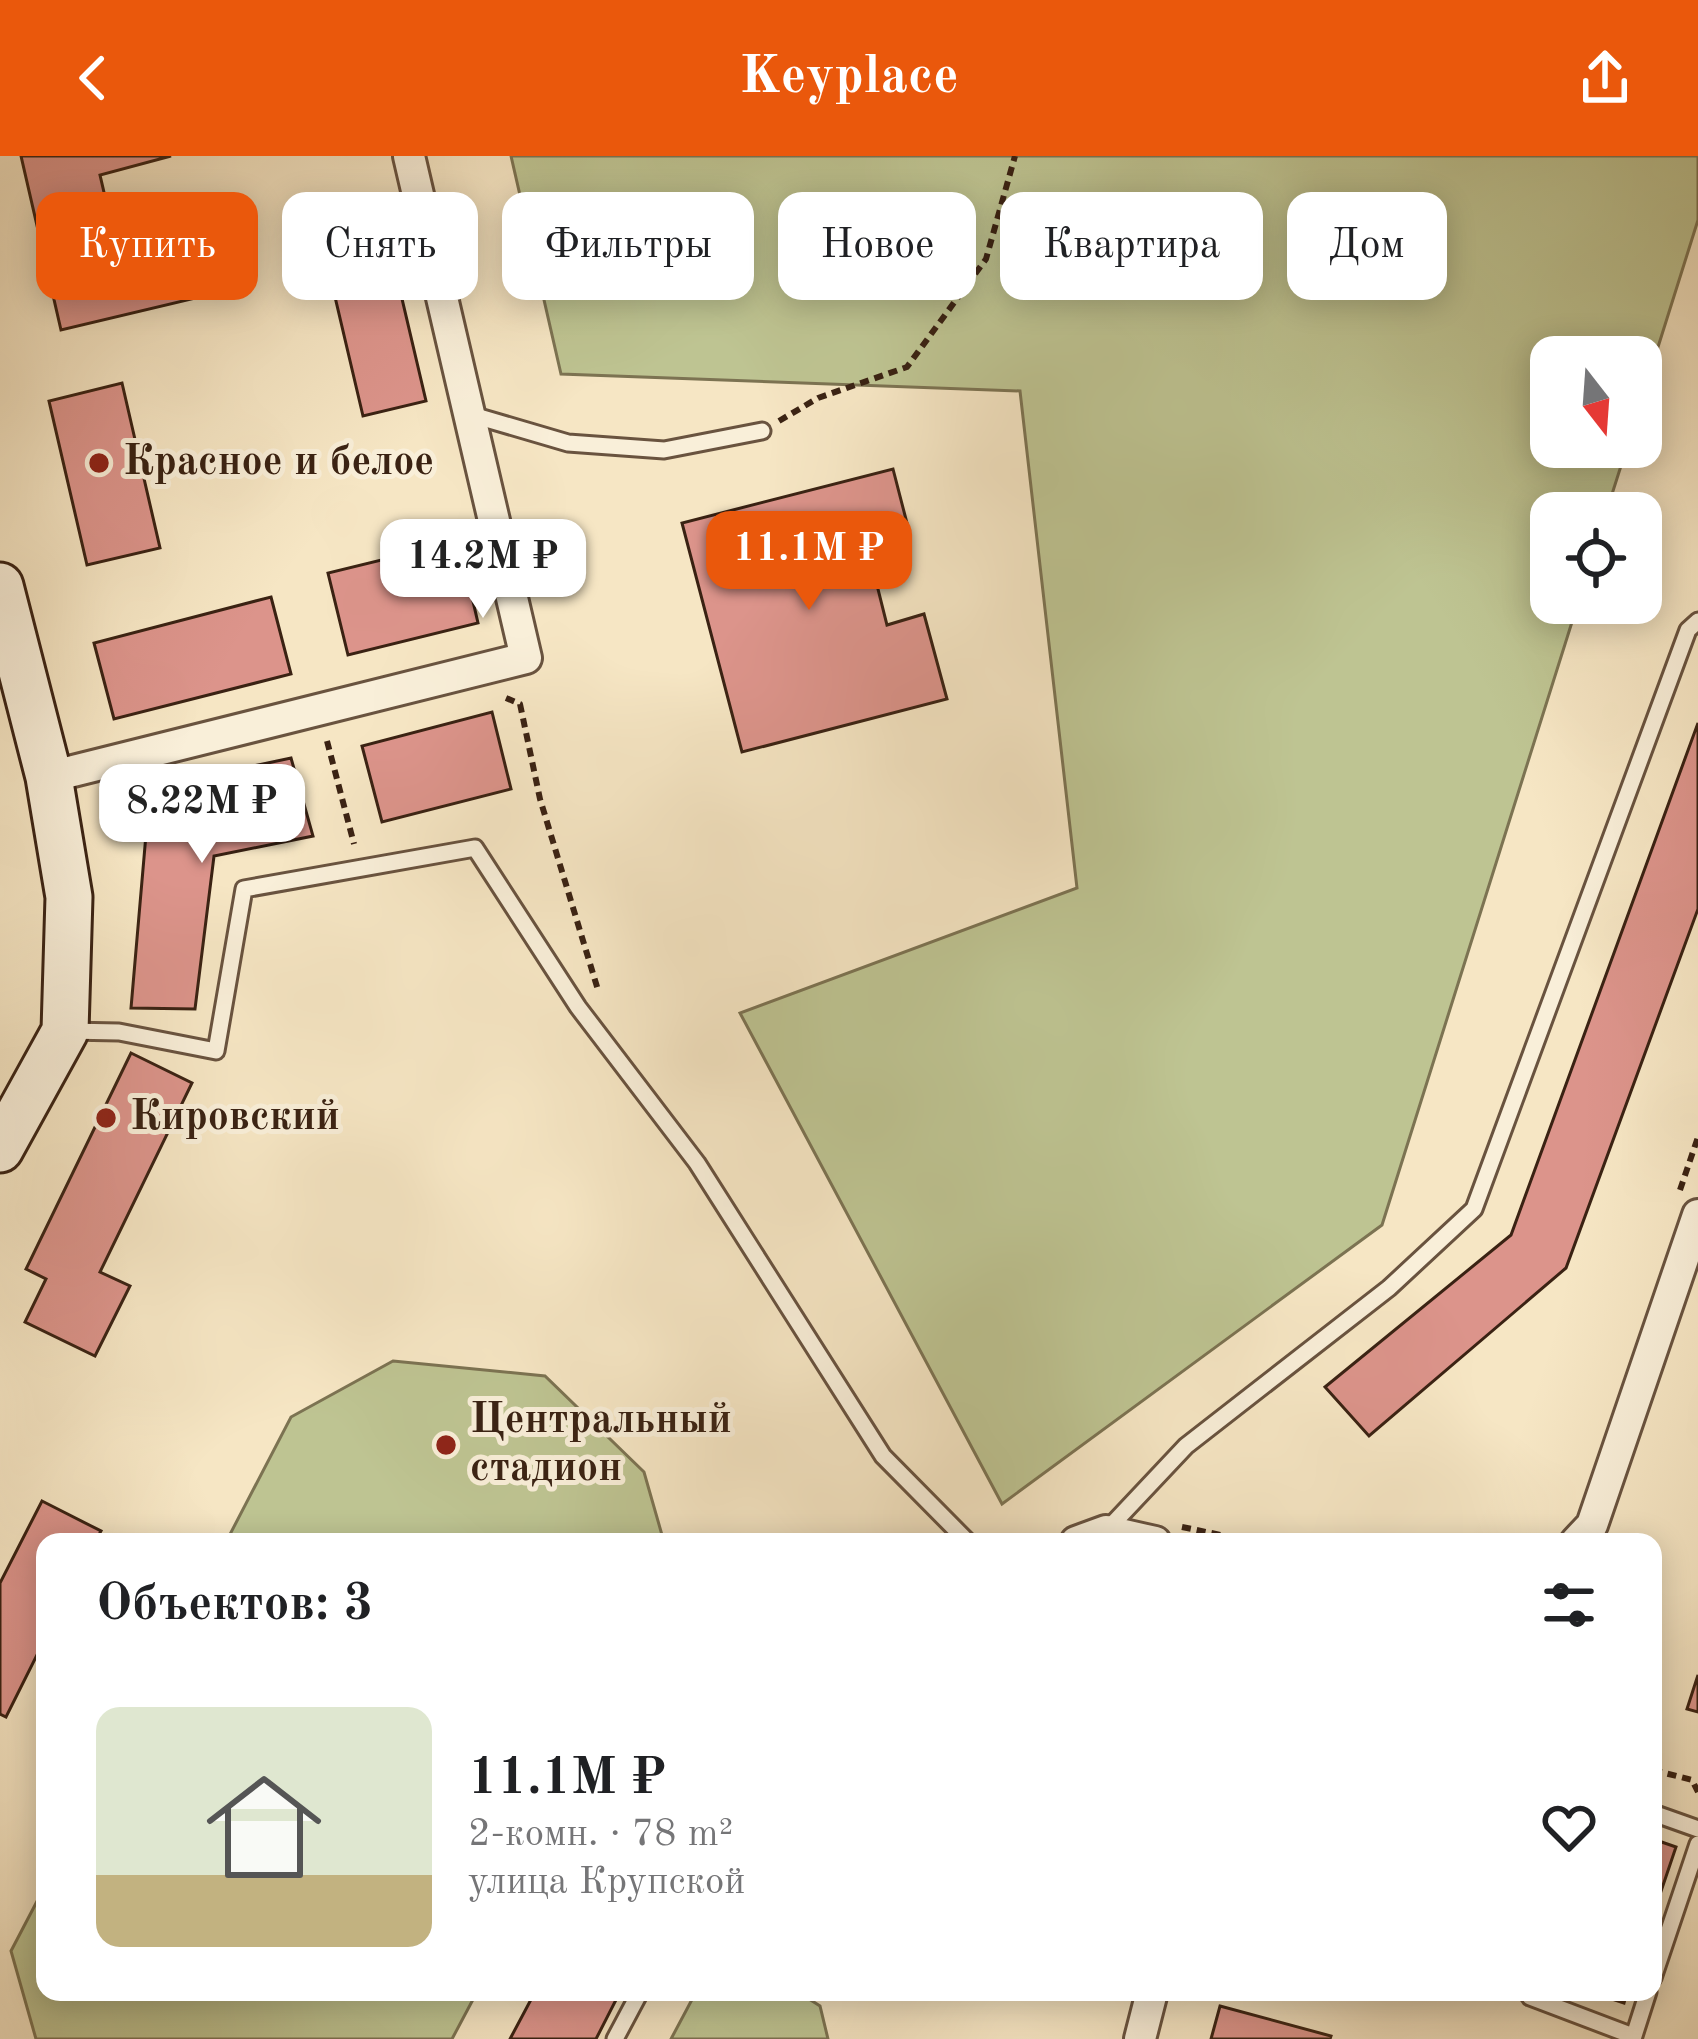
<!DOCTYPE html>
<html lang="ru">
<meta charset="utf-8">
<style>
:root{--surface:#fff;--page:#f2f2f2;--text:#202124;--muted:#757577;--line:#e0e0e0;--accent:#ea580c}
body{margin:0;font-family:"Old Standard TT",serif;background:var(--page);color:var(--text);height:100vh;display:flex;flex-direction:column;font-size:45px;white-space:nowrap}
*{box-sizing:border-box;margin:0}
p{font-size:39px;color:var(--muted)}
.icon{flex:none;width:66px;height:66px;fill:none;stroke:currentColor;stroke-width:2;stroke-linecap:round;stroke-linejoin:round}
.map{position:relative;flex:1;overflow:hidden}
.details{position:absolute;left:36px;top:1377px;width:1626px;height:468px;display:flex;flex-direction:column;background:var(--surface);border-radius:24px;box-shadow:0 6px 30px #0003}
.details>*{flex:none}
.top-card{position:absolute;left:36px;top:36px;width:1626px;height:108px;display:flex;gap:24px}
.needle{width:78px;rotate:163deg}
.buttons{position:absolute;left:1530px;top:180px;display:grid;gap:24px}
.buttons a{display:grid;place-items:center;width:132px;height:132px;border-radius:24px;background:var(--surface);box-shadow:0 6px 30px #0003;font-size:60px}
.price{position:absolute;translate:-50% -102px;padding:0 27px;border-radius:24px;background:#fff;color:#222;font-size:39px;line-height:78px;filter:drop-shadow(0 3px 6px #0008)}
.price::after{content:'';position:absolute;left:50%;top:72px;width:36px;height:27px;margin-left:-18px;background:inherit;clip-path:polygon(0 0,100% 0,50% 100%)}
.price.current{background:var(--accent);color:#fff}
ul{padding:0;list-style:none}
li{display:flex;align-items:center;gap:36px;height:300px;padding:0 60px}
li+li{border-top:3px solid var(--line)}
li span{display:grid;place-items:center;flex:none;width:336px;height:240px;border-radius:24px;color:#555}
li>.icon{margin-inline-start:auto}
span .icon{width:144px;height:144px;fill:#fffc;stroke-width:1}
li b{font-size:51px}
h2{display:flex;justify-content:space-between;align-items:center;height:144px;padding:0 60px;font-size:51px}
.chip{padding:0 42px;border-radius:24px;background:var(--surface);box-shadow:0 6px 30px #0003;font-size:42px;line-height:108px}
.chip.current{background:var(--accent);color:#fff}
header{display:flex;justify-content:space-between;align-items:center;height:156px;padding:0 60px;background:var(--accent);color:#fff;font-size:54px;font-weight:800}
.map>svg:first-child{display:block}
.green{fill:#bec492;stroke:#7c7352;stroke-width:3}
.building{fill:#dc948b;stroke:#3a2213;stroke-width:3}
.lines{fill:none;stroke-linecap:round;stroke-linejoin:round}
.service-casing{stroke:#69533f;stroke-width:21}
.minor-casing{stroke:#69533f;stroke-width:36}
.secondary-casing{stroke:#3a2213;stroke-width:51}
.path{stroke:#3a2213;stroke-width:6;stroke-dasharray:9 6;stroke-linecap:butt}
.service{stroke:#f9efd9;stroke-width:15}
.minor{stroke:#f9efd9;stroke-width:30}
.secondary{stroke:#f9efd9;stroke-width:45}
.poi-dot{fill:#8f2418;stroke:#f9efd9;stroke-width:4.5}
.labels{text-anchor:middle;dominant-baseline:central;stroke-width:10;stroke-linejoin:round;paint-order:stroke}
.poi-label{font-size:42px;font-weight:bold;fill:#3a2213;stroke:#f9efd9;text-anchor:start}
</style>
<header><svg class="icon" aria-label="back" viewBox="0 0 24 24"><path d="M15 5l-7 7 7 7"/></svg>Keyplace<svg class="icon" aria-label="share" viewBox="0 0 24 24"><path d="M12 15V3M7 8l5-5 5 5M5 13v7h14v-7"/></svg></header>
<div class="map">
<svg width="1698" height="1883" viewBox="0 0 1698 1883">
<rect width="100%" height="100%" fill="#f6e6c4"/>
<filter id="stains"><feTurbulence type="fractalNoise" baseFrequency=".00167" numOctaves="4"/><feColorMatrix values="0 0 0 0 .2 0 0 0 0 .09 0 0 0 0 .02 0 0 0 .5 -.17"/></filter>
<radialGradient id="worn" r=".72"><stop offset=".6" stop-color="#630" stop-opacity="0"/><stop offset="1" stop-color="#630" stop-opacity=".3"/></radialGradient>
<g class="green">
<polygon points="511,0 1698,0 1698,64 1641,245 1641,201 1551,201 1551,291 1627,291 1606,357 1551,357 1551,447 1578,447 1382,1069 1002,1348 740,857 1077,732 1020,235 561,218"/>
<polygon points="393,1205 545,1220 644,1316 664,1386 226,1386 291,1261"/>
<polygon points="45,1730 45,1836 477,1836 452,1883 36,1883 11,1795"/>
<polygon points="696,1836 798,1836 820,1850 828,1883 671,1883"/>
</g>
<g class="building">
<polygon points="21,0 171,0 100,19 119,101 187,86 200,141 61,174"/>
<polygon points="391,96 426,245 363,260 328,111"/>
<polygon points="122,227 160,392 87,409 49,245"/>
<polygon points="893,313 909,375 866,385 887,469 924,458 947,543 742,596 682,367"/>
<polygon points="459,385 478,467 348,499 328,417"/>
<polygon points="271,441 291,518 114,563 94,487"/>
<polygon points="492,556 511,633 382,666 362,590"/>
<polygon points="1698,567 1698,753 1566,1112 1369,1280 1325,1231 1511,1079"/>
<polygon points="291,602 313,680 214,700 195,853 131,852 150,632"/>
<polygon points="131,897 192,927 100,1116 130,1130 95,1200 25,1166 46,1123 26,1113"/>
<polygon points="42,1345 101,1375 95,1386 45,1386 45,1483 6,1561 0,1558 0,1427"/>
<polygon points="1698,1519 1698,1556 1687,1553"/>
<polygon points="1653,1683 1676,1691 1653,1759"/>
<polygon points="535,1836 620,1836 596,1883 510,1883"/>
<polygon points="1591,1836 1627,1836 1624,1847"/>
<polygon points="1220,1850 1331,1880 1330,1883 1211,1883"/>
</g>
<g class="lines">
<defs>
<g id="service">
<polyline points="469,258 568,287 664,294 762,275"/>
<polyline points="68,875 119,876 216,895 244,733 475,692 578,851 697,1007 883,1300 968,1386"/>
<polyline points="1107,1374 1186,1290 1389,1132 1474,1053 1688,474 1698,465"/>
<polyline points="1653,1657 1698,1673"/>
<polyline points="1653,1822 1698,1688"/>
<polyline points="1530,1841 1633,1880"/>
<polyline points="615,1883 640,1836"/>
<polyline points="1633,1883 1648,1836"/>
</g>
<g id="minor">
<polyline points="49,621 526,502 409,0"/>
<polyline points="1076,1386 1106,1375 1155,1386"/>
<polyline points="1576,1386 1592,1369 1698,1059"/>
<polyline points="1140,1883 1152,1836"/>
</g>
<polyline id="secondary" points="0,430 49,621 69,741 65,875 0,993"/>
</defs>
<use href="#service" class="service-casing"/>
<use href="#minor" class="minor-casing"/>
<use href="#secondary" class="secondary-casing"/>
<g class="path">
<polyline points="779,265 818,242 907,211 986,103 1015,0"/>
<polyline points="506,542 520,548 540,643 598,834"/>
<polyline points="327,585 354,688"/>
<polyline points="1680,1034 1698,981"/>
<polyline points="1182,1371 1255,1386"/>
<polyline points="1653,1614 1692,1624 1698,1636"/>
</g>
<use href="#service" class="service"/>
<use href="#minor" class="minor"/>
<use href="#secondary" class="secondary"/>
</g>
<g class="poi-dot">
<circle cx="99" cy="307" r="12"/>
<circle cx="106" cy="962" r="12"/>
<circle cx="446" cy="1289" r="12"/>
</g>
<g class="labels">
<g class="poi-label">
<text x="123" y="307">Красное и белое</text>
<text x="130" y="962">Кировский</text>
<text x="470" y="1265">Центральный<tspan x="470" dy="48">стадион</tspan></text>
</g>
</g>
<rect width="100%" height="100%" filter="url(#stains)"/>
<rect width="100%" height="100%" fill="url(#worn)"/>
</svg>
<div class="buttons">
<a><svg class="needle" viewBox="-14 -14 28 28"><path d="M0-13l5 13h-10z" fill="#e53935"/><path d="M0 13l5-13h-10z" fill="#757577"/></svg></a>
<a><svg class="icon" aria-label="locate" viewBox="0 0 24 24"><circle cx="12" cy="12" r="6"/><path d="M12 2v4M12 18v4M2 12h4M18 12h4"/></svg></a>
</div>
<b class="price current" style="left:809px;top:457px">11.1M ₽</b>
<b class="price" style="left:483px;top:465px">14.2M ₽</b>
<b class="price" style="left:202px;top:710px">8.22M ₽</b>
<div class="top-card">
<a class="chip current">Купить</a>
<a class="chip">Снять</a>
<a class="chip">Фильтры</a>
<a class="chip">Новое</a>
<a class="chip">Квартира</a>
<a class="chip">Дом</a>
</div>
<section class="details">
<h2>Объектов: 3<svg class="icon" aria-label="filters" viewBox="0 0 24 24"><path d="M4 7h16M4 17h16"/><circle cx="9" cy="7" r="2"/><circle cx="15" cy="17" r="2"/></svg></h2>
<ul>
<li><span style="background:linear-gradient(#dfe7d0 70%,#c2b280 0)"><svg class="icon" aria-label="home" viewBox="0 0 24 24"><path d="M3 11l9-7 9 7M6 9v11h12V9"/></svg></span><div><b>11.1M ₽</b><p>2-комн. · 78 m²</p><p>улица Крупской</p></div><svg class="icon" aria-label="heart" viewBox="0 0 24 24"><path d="M12 20l-8-8c-3-5 5-10 8-4 3-6 11-1 8 4z"/></svg></li>
</ul>
</section>
</div>
